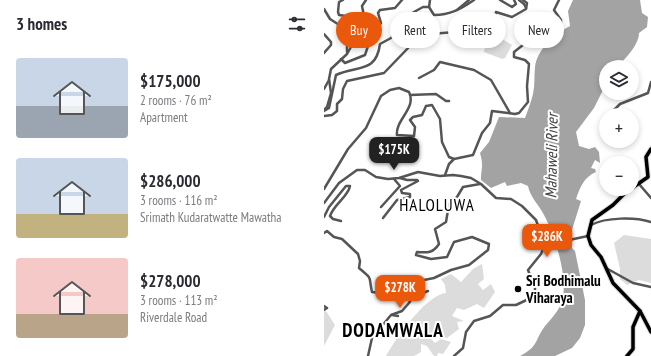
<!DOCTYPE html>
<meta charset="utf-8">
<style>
:root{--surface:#fff;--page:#f7f7f7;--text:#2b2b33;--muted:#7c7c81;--accent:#ea580c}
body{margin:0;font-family:"PT Sans Narrow",sans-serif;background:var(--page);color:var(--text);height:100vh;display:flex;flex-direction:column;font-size:15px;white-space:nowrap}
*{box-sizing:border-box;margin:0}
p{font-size:13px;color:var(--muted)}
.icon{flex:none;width:22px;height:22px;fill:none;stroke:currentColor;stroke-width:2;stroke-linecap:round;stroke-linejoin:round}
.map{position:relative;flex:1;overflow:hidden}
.details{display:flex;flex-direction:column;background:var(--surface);width:324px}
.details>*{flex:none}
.top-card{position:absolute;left:12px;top:12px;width:255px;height:36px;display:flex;gap:8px}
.tools{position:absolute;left:275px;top:60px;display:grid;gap:8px}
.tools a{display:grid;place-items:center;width:40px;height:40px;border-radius:50%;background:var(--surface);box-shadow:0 2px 6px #0003;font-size:20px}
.price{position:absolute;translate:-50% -34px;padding:0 9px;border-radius:8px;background:var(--accent);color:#fff;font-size:13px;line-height:26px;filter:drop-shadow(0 1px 2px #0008)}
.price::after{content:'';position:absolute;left:50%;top:24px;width:12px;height:9px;margin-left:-6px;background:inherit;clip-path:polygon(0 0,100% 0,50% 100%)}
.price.on{background:#222;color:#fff}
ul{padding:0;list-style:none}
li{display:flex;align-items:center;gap:12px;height:100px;padding:0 16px}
li span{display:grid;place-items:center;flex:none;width:112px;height:80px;border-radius:4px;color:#555}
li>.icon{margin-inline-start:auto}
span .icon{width:48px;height:48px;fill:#fffc;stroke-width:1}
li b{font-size:17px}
h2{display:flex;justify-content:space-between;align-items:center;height:48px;padding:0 16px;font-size:17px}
.pill{padding:0 14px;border-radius:18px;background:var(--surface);box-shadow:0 2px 6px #0003;font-size:14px;line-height:36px}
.pill.on{background:var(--accent);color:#fff}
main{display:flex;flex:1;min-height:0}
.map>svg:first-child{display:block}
.green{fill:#dcdcdc}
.water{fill:#a3a3a3}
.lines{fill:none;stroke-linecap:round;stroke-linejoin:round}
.major-casing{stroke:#dbdbdb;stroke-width:5.5}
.minor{stroke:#555;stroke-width:2.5}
.major{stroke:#000;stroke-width:3.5}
.poi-dot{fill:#000;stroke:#fff;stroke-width:1.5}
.labels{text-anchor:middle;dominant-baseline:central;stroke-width:4;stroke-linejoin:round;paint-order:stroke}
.poi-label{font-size:15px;font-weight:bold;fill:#000;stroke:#fff;text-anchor:start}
.water-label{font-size:16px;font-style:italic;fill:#444;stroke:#fff}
.quarter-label{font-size:17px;letter-spacing:1px;fill:#000;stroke:#fff}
.district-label{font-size:19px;font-weight:bold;letter-spacing:1px;fill:#000;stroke:#fff}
</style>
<main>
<section class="details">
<h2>3 homes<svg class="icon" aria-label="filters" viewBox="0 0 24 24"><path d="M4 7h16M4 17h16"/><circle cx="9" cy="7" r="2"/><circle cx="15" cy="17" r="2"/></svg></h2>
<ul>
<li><span style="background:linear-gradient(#c9d6e8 60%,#9aa5b1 0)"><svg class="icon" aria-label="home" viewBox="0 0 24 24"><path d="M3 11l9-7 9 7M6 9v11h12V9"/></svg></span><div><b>$175,000</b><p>2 rooms · 76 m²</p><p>Apartment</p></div></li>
<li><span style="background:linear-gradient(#c9d6e8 70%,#c2b280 0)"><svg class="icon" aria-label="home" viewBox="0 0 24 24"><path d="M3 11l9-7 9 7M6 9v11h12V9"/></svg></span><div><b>$286,000</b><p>3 rooms · 116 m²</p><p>Srimath Kudaratwatte Mawatha</p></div></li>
<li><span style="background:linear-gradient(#f6c9c9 70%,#b9a48a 0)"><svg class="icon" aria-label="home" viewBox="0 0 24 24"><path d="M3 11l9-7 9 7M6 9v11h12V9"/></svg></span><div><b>$278,000</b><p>3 rooms · 113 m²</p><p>Riverdale Road</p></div></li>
</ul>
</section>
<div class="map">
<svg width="327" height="356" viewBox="0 0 327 356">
<rect width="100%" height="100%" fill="#fff"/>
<g class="green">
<polygon points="178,39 188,45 181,58 178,59 160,52 160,50 166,42"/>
<polygon points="300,235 327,239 327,283 315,280 303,285 296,279 296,269 290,243"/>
<path d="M158,264L160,279L154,284L159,290L167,284L171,292L160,308L153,304L140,310L133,308L128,316L140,321L133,322L135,329L123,338L113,336L107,339L111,343L117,339L127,342L119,354L114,353L113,356H110L103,346L97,344V352L90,356H62C72,338 102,295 122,293L121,285L117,279L127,274L137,282L149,269Z"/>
<polygon points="2,311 11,325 0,346 0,312"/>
</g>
<path class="water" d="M249,0H316L318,13L324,17L323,27L315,33C315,45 301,59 293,67H282V84L270,108L252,132L255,146L265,149L271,147L275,152L276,163L271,160L267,168L271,169L272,172C260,177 256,187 252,199L257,201L247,233L248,248L251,251L261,300V325L256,338L248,348L231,356H196C215,346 210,341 221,326C227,319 233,313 237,304C246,282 231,235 220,215C215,205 206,197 204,186L197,183L183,186L181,182L167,188L157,180C157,167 160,167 156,153L165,142L175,117L201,118C204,110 207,102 209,94C211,85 210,76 211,67C213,49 231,34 246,26L244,11Z"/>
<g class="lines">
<defs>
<g id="major">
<polyline points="308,188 324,177 322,157 327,149"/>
<polyline points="305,189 289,205 268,220 264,236 267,245 277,257 289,283 316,311 327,332"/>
<polyline points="303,356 309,349 309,327 316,311"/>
</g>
</defs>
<use href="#major" class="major-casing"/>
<g class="minor">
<polyline points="176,0 188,7 192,4 190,0"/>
<polyline points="195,0 200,4 202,8"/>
<polyline points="105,7 106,0"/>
<polyline points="0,9 6,19 23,30 23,52"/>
<polyline points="133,10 145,0"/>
<polyline points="40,16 38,6 42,0"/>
<polyline points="0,34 7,42 7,45 0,53"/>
<polyline points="17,59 21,63 41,55 46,40 57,23 54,13 56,10 71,8 78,0"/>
<polyline points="95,78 110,70 116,62 150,70 167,80 186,113"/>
<polyline points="0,89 5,80"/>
<polyline points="86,95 112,94 122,101 125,101"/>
<polyline points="0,110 3,107 7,93 5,79 7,69 23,54 27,47 32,30 30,23 22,16 15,15 14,12 15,2 19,0"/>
<path d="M0,111L5,108L12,75C33,65 52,74 56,44L67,38L73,32L72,22L99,7H105L110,15C126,15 137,9 150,0"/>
<polyline points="285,115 296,104 324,93 327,82"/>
<polyline points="0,116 8,115 13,111 13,104 18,99 19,89 23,81 60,73 87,45 94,35 131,32 170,22 172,12 188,17 202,9 203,3 199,0"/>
<polyline points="278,124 282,118"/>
<polyline points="121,175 125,164 130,159 149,155 158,133 166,123 168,111 191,114 195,113 204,102 203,86 205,64 201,60 190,57 190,52 208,38 237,26 237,20 230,10 235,0"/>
<polyline points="315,184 327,198"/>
<path d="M0,189L24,149L42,128L57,96L66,90L75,88L85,92C93,108 71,120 73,135L90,136L91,127L86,120L89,117L98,115L102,106L108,105L116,119L118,142L125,157L130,159"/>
<polyline points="0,203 15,183 33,170 41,170 52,177 64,179 75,178 94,172 116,176 129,175 137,176 147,178 157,184 172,198 187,199 198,206 212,220 221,245 217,254 204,270 211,288 211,296 192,305 179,305 166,316 150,321 142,332 139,348 130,356"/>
<polyline points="57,207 76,186 70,179"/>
<path d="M0,217L5,207L22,186H26C24,197 10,204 6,216L9,219L17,221"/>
<polyline points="59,218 73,200 86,197 86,194 78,193 77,190 94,181 93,180 83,180 76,178"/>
<path d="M267,225C282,217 311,217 327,222"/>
<path d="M0,233L3,231L10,237L18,239L34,254L36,261L35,268C50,281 44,275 48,292L56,293L59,288H68L74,292L76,302L93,290L99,293L104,291"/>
<polyline points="221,245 264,236"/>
<polyline points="282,268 309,283 327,287"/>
<polyline points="0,306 3,308 0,310"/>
<polyline points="68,315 74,316"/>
<path d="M44,356L48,338L67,315L78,311L85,303L93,290L95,281L110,278L127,270L145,265L164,250L165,244L148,237L130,242L123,257L107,259L92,255L93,252C104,253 109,253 115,244L111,229L122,222L125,204L133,197L139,187L156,184"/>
</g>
<use href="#major" class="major"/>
</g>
<circle class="poi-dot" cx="194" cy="289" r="4"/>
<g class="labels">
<g class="poi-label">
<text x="202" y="280">Sri Bodhimalu<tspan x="202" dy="17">Viharaya</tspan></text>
</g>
<g class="water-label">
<text transform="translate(227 156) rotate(-89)">Mahaweli River</text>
</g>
<g class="quarter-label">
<text x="113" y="205">HALOLUWA</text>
</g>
<g class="district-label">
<text x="69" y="330">DODAMWALA</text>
</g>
</g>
</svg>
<div class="tools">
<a><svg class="icon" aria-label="layers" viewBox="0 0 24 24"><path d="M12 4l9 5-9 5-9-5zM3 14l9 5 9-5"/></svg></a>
<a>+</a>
<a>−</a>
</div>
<b class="price on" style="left:70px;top:171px">$175K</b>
<b class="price" style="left:223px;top:258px">$286K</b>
<b class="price" style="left:76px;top:309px">$278K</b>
<div class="top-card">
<a class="pill on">Buy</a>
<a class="pill">Rent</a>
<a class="pill">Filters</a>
<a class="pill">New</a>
</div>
</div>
</main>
